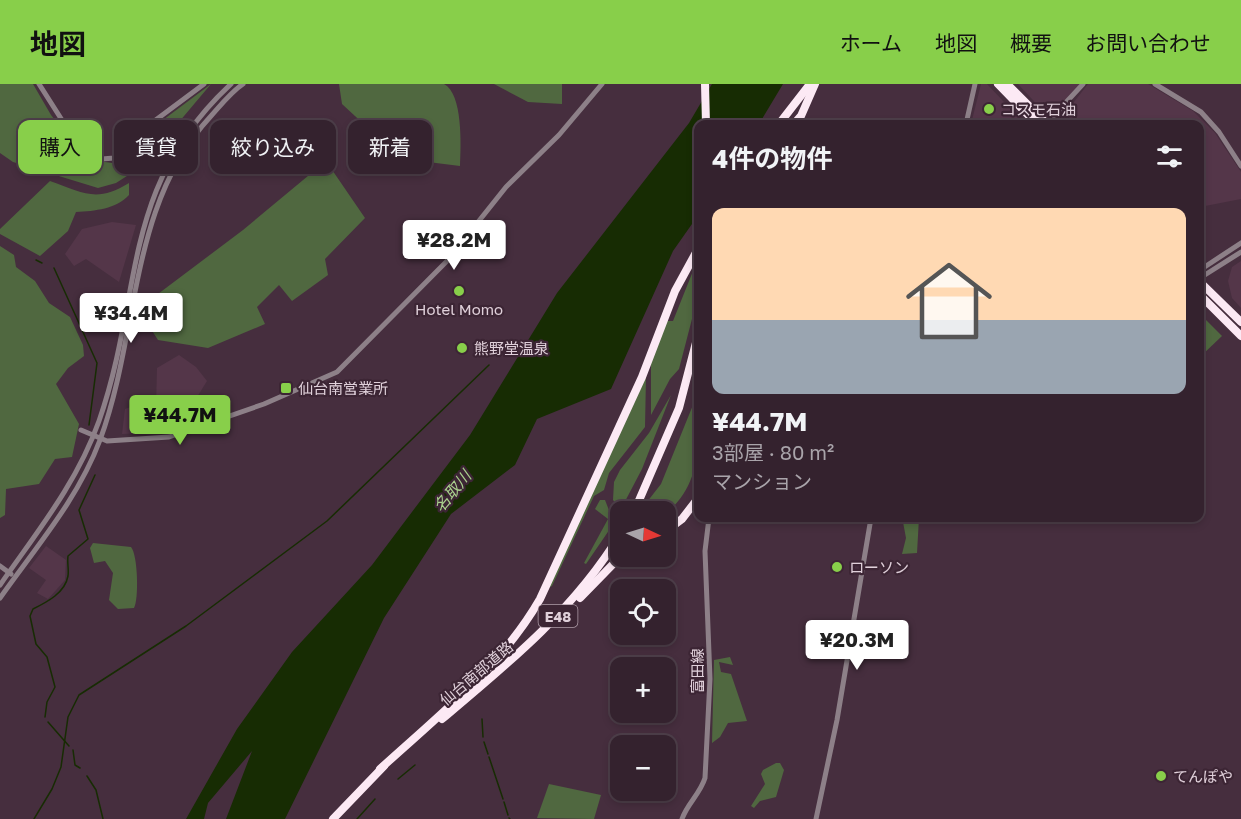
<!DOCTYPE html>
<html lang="ja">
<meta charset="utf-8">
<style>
:root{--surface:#34222e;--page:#3f2f3a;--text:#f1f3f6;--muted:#a9a4aa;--line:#4e3f4a;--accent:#88cf4a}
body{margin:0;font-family:"Golos Text","Noto Sans JP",sans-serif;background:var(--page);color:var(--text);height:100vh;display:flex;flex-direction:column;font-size:22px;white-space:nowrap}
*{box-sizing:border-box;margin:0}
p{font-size:20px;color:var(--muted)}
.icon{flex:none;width:33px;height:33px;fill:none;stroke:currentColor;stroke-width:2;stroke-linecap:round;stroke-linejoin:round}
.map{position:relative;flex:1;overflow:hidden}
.panel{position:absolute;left:694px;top:36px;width:510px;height:402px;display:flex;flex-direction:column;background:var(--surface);border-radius:12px;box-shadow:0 3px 9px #0003,0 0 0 2px var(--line)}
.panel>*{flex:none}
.hud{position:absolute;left:18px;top:36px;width:570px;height:54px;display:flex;gap:12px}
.needle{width:39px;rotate:94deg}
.fabs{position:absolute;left:610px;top:417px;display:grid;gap:12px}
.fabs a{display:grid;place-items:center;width:66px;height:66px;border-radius:12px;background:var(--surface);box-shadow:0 3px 9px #0003,0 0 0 2px var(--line);font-size:30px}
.price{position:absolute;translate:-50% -51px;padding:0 14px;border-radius:6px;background:#fff;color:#222;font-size:20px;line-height:39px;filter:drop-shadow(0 2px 3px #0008)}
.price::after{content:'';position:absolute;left:50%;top:36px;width:18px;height:14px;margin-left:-9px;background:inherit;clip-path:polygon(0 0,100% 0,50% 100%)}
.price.on{background:var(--accent);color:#111}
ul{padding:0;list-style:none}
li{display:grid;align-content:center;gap:12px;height:318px;padding:0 18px}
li+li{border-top:2px solid var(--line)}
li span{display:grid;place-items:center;height:186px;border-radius:12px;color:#555}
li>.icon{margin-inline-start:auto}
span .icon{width:108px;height:108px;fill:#fffc;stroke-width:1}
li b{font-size:26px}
h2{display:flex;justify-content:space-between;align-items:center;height:72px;padding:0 18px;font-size:26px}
.chip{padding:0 21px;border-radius:12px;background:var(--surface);box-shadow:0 3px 9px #0003,0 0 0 2px var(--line);font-size:21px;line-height:54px}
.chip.on{background:var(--accent);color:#111}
header{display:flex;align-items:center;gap:36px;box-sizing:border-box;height:84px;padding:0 30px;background:var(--accent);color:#111}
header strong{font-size:28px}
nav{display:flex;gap:33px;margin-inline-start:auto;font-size:21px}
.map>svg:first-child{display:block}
.built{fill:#543649}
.green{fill:#506840}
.water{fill:#172c03}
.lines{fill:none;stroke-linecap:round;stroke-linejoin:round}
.stream{stroke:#172c03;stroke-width:1.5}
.minor{stroke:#8d8088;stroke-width:5}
.highway{stroke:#fce9f4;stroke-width:8}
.poi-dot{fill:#88cf4a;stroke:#3c2534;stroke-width:2}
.labels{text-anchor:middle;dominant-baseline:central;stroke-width:4.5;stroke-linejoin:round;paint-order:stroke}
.shield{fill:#3c2534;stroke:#af9da8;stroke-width:1.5}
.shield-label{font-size:14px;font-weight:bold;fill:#e0d0da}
.poi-label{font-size:15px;fill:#e0d0da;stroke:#3c2534;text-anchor:start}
.street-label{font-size:15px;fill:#e0d0da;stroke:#3c2534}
.water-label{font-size:16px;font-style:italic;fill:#a9d18d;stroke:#3c2534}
</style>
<header>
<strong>地図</strong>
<nav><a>ホーム</a><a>地図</a><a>概要</a><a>お問い合わせ</a></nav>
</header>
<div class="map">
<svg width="1241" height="735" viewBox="0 0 1241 735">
<rect width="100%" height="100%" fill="#462e3e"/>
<g class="built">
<polygon points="981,0 987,0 1025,40 971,40"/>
<polygon points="1018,0 1080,0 1054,28 1044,28"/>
<polygon points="1088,0 1148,0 1193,27 1215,49 1241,88 1241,115 1200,123 1200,40 1059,40 1060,36"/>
<polygon points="112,138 136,141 119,198 86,175 74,182 65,170 82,145"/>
<polygon points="1241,177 1241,224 1232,214 1228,197 1232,183"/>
<polygon points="179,271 196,283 207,297 189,326 156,324 157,284"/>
<polygon points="148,317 144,349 122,350 125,325"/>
<polygon points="46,462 66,476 65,496 48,515 37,509 46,496 29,484"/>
</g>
<g class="green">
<polygon points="0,0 33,0 51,31 85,75 112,79 132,67 155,42 211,0 141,83 116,99 98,104 13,78 0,69"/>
<path d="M339,0H444C463,10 461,61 460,82L420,77L412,68L368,44L342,20Z"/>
<polygon points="494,0 562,0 562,20 528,18"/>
<polygon points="326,77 365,134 325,175 328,191 292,217 279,201 257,223 265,240 208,264 158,256 138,225 243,146"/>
<path d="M50,97C83,109 97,119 129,99V111C116,125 95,127 76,128L68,147L40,172L0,150V145Z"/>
<polygon points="0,162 14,171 16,183 35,197 49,219 70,233 83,261 84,272 68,284 56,300 79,340 72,373 55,375 39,400 6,405 5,431 0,434"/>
<polygon points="699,172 699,208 679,285 670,295 651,331 651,277 667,237 673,237"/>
<polygon points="1206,236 1222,252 1200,273 1200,241"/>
<polygon points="646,293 645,343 609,389 604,406 594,412 552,502 548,504"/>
<polygon points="671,311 642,385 621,425 613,416 614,398 620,386 649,349"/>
<path d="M695,316C699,360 703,397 666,430L640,427L661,400Z"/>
<polygon points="600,416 605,416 614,439 586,480 584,479 608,435 595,425"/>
<polygon points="883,434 919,434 917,469 902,470 906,454 903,438"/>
<path d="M93,459L131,463C138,471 139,516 134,524L118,525L109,516L113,489L105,477L94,479L90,464Z"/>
<polygon points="730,573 733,581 719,578 721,588 731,590 747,637 728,639 720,653 712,659 714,576"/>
<polygon points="776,679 780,679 784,686 776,713 760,717 754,724 751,722 765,700 761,690 763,686"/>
<polygon points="549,700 601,711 594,735 537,734"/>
</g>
<polygon class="water" points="712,0 783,0 759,40 699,40 699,130 673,167 611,305 537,335 515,381 451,430 384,534 285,735 226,735 252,667 208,719 204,735 186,735 237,645 292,568 372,481 470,351 557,209 689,39"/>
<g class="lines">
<g class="stream">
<polyline points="36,176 42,179"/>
<polyline points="54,184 97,279 89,341"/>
<path d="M45,633L47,618L55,603L47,573L36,560L30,532L33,525C47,518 65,509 68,492C69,485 67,479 68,472L88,455L79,426L95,391"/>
<polyline points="482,635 483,653"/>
<polyline points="48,638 69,662"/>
<polyline points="484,658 488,670"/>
<polyline points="73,666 75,681 80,684"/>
<polyline points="489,673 503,715"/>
<polyline points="87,692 96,706 103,735"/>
<polyline points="398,695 415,681"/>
<polyline points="504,718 508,731"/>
<polyline points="509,734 510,735"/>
<polyline points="34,735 52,705 61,683 68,633 79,611 186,542 327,437 489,281"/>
<polyline points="357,735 375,715"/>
</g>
<g class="minor">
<polyline points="39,0 81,66 102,75 114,74 125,68 149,41 204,0"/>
<polyline points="1155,0 1201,28 1219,48 1241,82"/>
<polyline points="966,40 975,0"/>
<polyline points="1046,40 1083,0"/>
<polyline points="1200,186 1241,159"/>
<polyline points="1200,194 1241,168"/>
<polyline points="81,346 107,357 169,353 264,320 337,288 447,177 506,103 559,51 602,0"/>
<polyline points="0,482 11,490"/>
<path d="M0,501C37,448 77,399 99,337C144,208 119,104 231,0"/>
<path d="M0,514C36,463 78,415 100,356C140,248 128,121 211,32C221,21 231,8 243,0"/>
<path d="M682,735C687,720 700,710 705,694L710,595L705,467L709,434"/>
<polyline points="816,735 837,636 871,434"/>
</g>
<g class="highway">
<polyline points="705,0 706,40"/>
<polyline points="998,0 1037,40"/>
<polyline points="1007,0 1047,40"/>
<polyline points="779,40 810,0"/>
<polyline points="794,40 801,32 815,0"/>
<polyline points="1200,198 1241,238"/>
<polyline points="1200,211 1241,252"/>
<polyline points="634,428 679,324 699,247"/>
<polyline points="666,447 682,435 699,413"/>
<polyline points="580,514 621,472"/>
<path d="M442,635C509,579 575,525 621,449"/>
<path d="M380,685C438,632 501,583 540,515L642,293L675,207L699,163"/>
<polyline points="333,735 384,682"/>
</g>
</g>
<g class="poi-dot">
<circle cx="989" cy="25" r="6"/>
<circle cx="459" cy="207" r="6"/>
<circle cx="462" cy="264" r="6"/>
<rect x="280" y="298" width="12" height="12" rx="3"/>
<circle cx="837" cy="483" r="6"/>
<circle cx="1161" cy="692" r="6"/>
</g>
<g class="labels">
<rect class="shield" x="538.5" y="521" width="39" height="22" rx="4.5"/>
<g class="shield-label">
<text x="558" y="532">E48</text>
</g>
<g class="poi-label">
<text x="1001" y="25">コスモ石油</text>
<text x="459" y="225" text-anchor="middle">Hotel Momo</text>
<text x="474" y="264">熊野堂温泉</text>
<text x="298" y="304">仙台南営業所</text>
<text x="849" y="483">ローソン</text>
<text x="1173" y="692">てんぽや</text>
</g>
<g class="street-label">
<text transform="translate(697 587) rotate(-90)">富田線</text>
<text transform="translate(476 589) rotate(-40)">仙台南部道路</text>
</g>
<g class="water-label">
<text transform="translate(452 407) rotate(-50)">名取川</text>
</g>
</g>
</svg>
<div class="fabs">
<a><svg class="needle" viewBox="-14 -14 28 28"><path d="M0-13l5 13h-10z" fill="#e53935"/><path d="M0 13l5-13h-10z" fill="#a9a4aa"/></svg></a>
<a><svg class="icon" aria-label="locate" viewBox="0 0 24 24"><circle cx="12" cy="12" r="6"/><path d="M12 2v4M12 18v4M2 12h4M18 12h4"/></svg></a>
<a>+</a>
<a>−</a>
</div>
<b class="price" style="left:454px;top:187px">¥28.2M</b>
<b class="price" style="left:131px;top:260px">¥34.4M</b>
<b class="price on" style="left:180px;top:362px">¥44.7M</b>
<b class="price" style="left:857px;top:587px">¥20.3M</b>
<div class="hud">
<a class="chip on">購入</a>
<a class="chip">賃貸</a>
<a class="chip">絞り込み</a>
<a class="chip">新着</a>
</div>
<section class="panel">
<h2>4件の物件<svg class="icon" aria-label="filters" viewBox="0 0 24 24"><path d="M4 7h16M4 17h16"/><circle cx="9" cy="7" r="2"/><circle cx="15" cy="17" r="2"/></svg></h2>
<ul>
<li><span style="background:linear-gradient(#ffd9b3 60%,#9aa5b1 0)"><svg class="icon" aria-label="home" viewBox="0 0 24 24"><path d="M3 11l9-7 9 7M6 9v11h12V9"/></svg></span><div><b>¥44.7M</b><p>3部屋 · 80 m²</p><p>マンション</p></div></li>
</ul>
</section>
</div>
